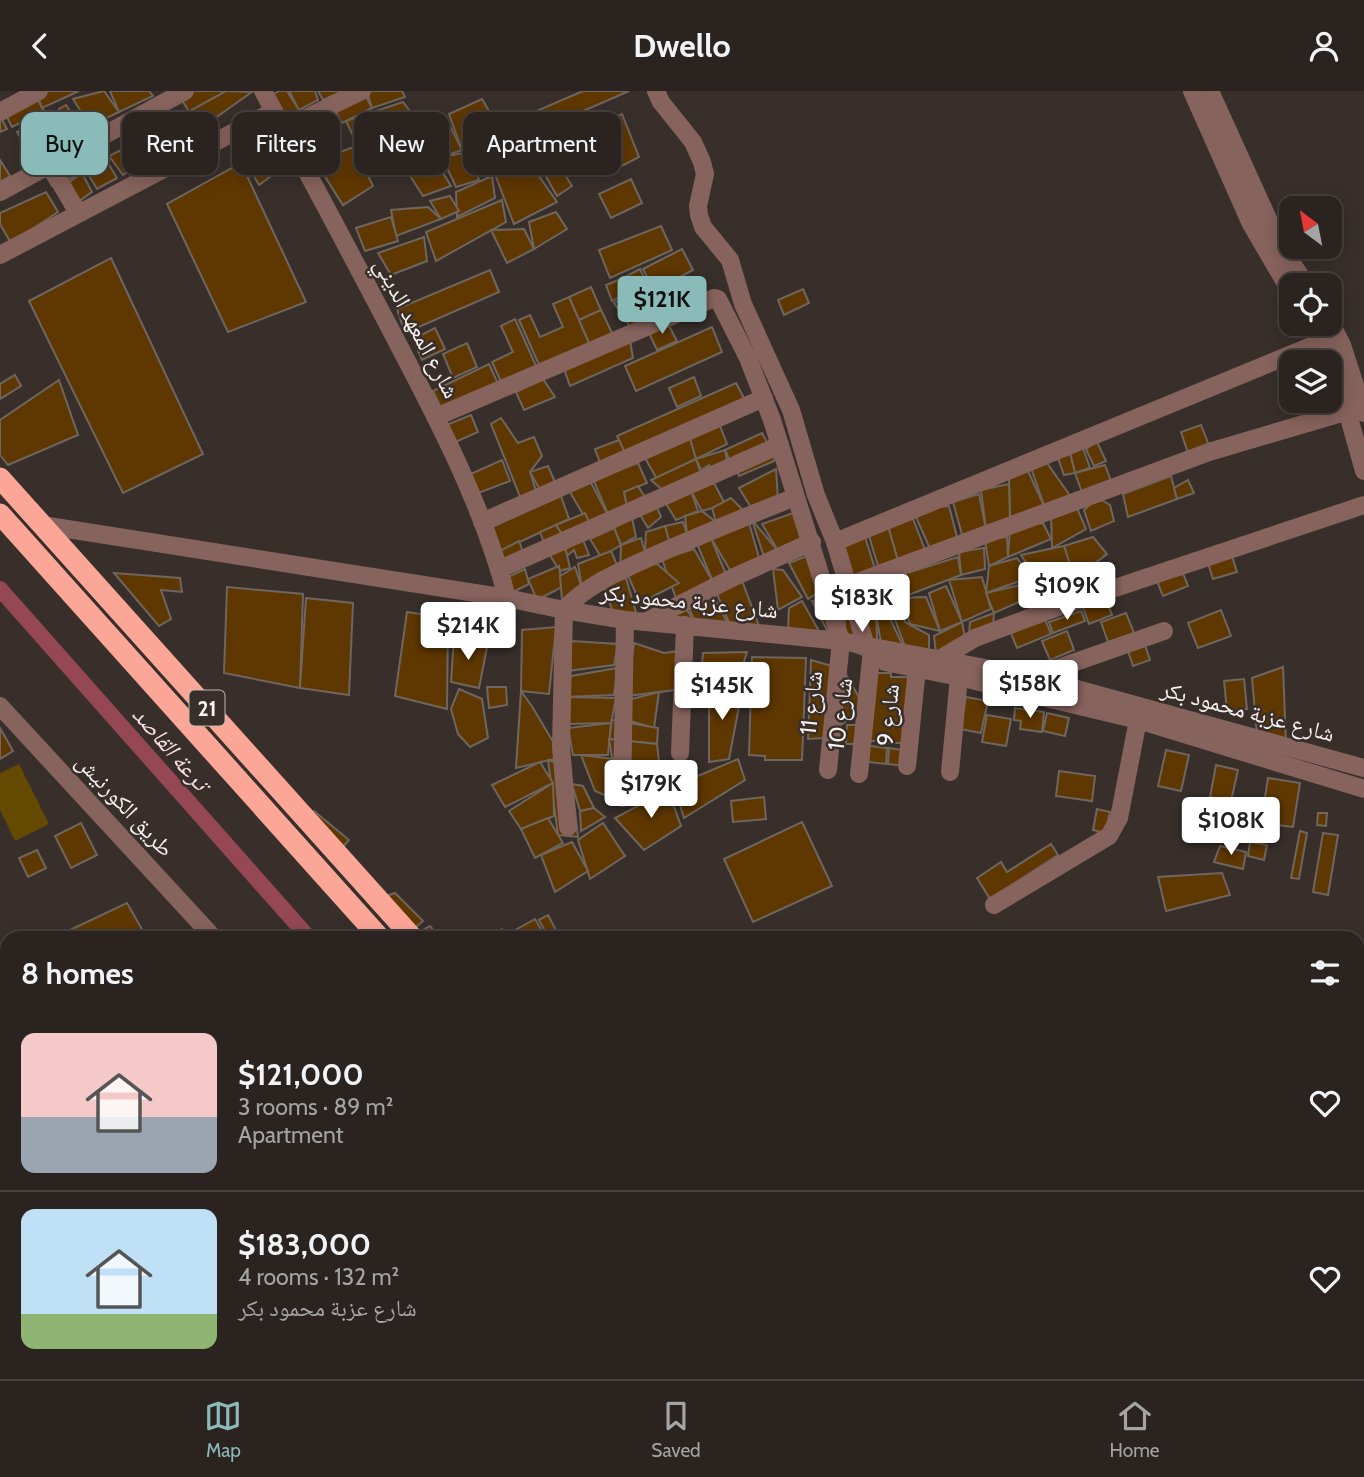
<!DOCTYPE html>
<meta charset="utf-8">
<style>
:root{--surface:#2a2320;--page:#322b29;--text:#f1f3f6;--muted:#a5a4a5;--line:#46403e;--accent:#8bbbb9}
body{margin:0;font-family:Cabin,"Noto Naskh Arabic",sans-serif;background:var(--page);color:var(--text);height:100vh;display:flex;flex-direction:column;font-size:26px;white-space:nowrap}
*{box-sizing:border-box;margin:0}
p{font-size:23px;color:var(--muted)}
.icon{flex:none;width:38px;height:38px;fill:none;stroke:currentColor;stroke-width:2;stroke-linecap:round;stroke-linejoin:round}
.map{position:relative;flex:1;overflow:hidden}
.panel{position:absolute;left:0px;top:840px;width:1365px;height:448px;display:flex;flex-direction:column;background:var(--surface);border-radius:21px 21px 0 0;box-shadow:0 4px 18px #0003,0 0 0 2px var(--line)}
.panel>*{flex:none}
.banner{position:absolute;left:21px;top:21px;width:700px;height:63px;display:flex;gap:14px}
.needle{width:46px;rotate:328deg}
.tools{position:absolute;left:1279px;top:105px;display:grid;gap:14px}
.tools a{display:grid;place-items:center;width:63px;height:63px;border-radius:14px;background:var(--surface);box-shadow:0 4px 18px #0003,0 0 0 2px var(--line);font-size:35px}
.price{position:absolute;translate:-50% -60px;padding:0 16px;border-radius:7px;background:#fff;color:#222;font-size:23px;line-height:46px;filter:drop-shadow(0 2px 4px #0008)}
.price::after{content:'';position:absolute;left:50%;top:42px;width:21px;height:16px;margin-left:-10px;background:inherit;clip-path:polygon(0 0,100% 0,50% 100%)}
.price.selected{background:var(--accent);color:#111}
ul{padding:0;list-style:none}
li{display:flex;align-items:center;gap:21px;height:175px;padding:0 21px}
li+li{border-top:2px solid var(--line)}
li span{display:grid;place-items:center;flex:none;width:196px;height:140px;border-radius:14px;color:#555}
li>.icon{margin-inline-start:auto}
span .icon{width:84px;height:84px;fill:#fffc;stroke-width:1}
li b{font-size:30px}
h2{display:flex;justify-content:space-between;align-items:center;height:84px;padding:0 21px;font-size:30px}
.pill{padding:0 24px;border-radius:14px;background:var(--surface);box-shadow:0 4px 18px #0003,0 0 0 2px var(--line);font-size:24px;line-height:63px}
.pill.selected{background:var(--accent);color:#111}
header{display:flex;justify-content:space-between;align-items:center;height:91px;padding:0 21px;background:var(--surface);font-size:32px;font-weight:700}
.menu{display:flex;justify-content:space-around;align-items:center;height:98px;border-top:2px solid var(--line);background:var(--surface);font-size:19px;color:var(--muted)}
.menu a{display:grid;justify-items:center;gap:4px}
.menu .selected{color:var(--accent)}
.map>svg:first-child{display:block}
.green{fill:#644900}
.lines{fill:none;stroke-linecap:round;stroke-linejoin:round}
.canal{stroke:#954754;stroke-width:16}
.building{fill:#5f3700;stroke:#6e665f;stroke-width:2}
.minor{stroke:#87635d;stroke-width:18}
.highway{stroke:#fca698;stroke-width:21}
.labels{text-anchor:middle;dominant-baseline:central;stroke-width:5;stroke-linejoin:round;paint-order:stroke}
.shield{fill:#382f2b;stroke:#beb7b4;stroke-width:2}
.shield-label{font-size:21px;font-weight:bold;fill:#f7f1ef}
.street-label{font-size:23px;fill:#f7f1ef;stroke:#382f2b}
.water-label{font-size:24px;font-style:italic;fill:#f6dee0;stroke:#382f2b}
</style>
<header><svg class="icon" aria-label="back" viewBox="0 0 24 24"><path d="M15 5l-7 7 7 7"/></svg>Dwello<svg class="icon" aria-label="person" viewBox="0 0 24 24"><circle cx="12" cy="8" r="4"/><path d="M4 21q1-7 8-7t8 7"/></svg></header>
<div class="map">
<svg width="1364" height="1288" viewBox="0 0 1364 1288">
<rect width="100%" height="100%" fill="#382f2b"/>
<polygon class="green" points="19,673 49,733 15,750 0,719 0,682"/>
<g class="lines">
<g class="canal">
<polyline points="0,498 309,847"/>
<polyline points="691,1281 697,1288"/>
</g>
</g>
<g class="building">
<polygon points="33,0 44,20 12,36 0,12"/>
<polygon points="36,0 79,0 42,17"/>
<polygon points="104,0 119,21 90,35 73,8"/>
<polygon points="110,0 149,0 153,5 119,21"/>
<polygon points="176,0 234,0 190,22"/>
<polygon points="226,0 252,1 188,46 175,28"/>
<polygon points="279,0 287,0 299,19 283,29 269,6"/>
<polygon points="289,0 315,0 318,9 299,19"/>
<polygon points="318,0 343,0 323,9"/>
<polygon points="345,0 363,0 372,17 342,32 328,7"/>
<polygon points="367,0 402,0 405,6 372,17"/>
<polygon points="583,0 629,0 526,45 518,28"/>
<polygon points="482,8 499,37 462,59 449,23"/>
<polygon points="403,11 419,32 360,59 346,30"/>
<polygon points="66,14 82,38 64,50 54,34 65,27 59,18"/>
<polygon points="329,17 337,33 313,44 306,28"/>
<polygon points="622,23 639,66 608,82 593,36"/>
<polygon points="0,25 7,38 0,41"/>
<polygon points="47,25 64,50 32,68 17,41"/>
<polygon points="306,28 313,44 294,53 287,37"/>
<polygon points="169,31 179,47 158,60 146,39"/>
<polygon points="449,33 462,59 417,75 403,47"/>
<polygon points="508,38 519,56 475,78 465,56"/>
<polygon points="142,49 154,63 123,84 109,65"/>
<polygon points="280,50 293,69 259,94 243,66"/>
<polygon points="354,56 373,95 343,114 315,70"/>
<polygon points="71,58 86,81 52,95 39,73"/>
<polygon points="469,61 479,89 456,96 442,66"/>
<polygon points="551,61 572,95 557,105 536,68"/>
<polygon points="527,68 557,111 514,133 493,78"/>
<polygon points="0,69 10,85 0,91"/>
<polygon points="435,69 451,95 423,105 405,77"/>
<polygon points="108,72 117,87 97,98 88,83"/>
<polygon points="241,72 306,211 228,241 167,113"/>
<polygon points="82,82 92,101 68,118 57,100"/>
<polygon points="492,85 495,107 457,126 456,101"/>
<polygon points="631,88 642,112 611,127 599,103"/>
<polygon points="46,101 58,121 11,152 0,133 0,122"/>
<polygon points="450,105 459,120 441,128 430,110"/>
<polygon points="502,109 506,131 436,170 426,141"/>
<polygon points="428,116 441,128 396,145 391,119"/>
<polygon points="556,121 567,138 534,158 529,131"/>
<polygon points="391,126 398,150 365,160 356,137"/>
<polygon points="661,135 672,159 610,187 599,159"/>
<polygon points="524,138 534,158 507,172 491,139"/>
<polygon points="424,146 427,170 391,184 378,162"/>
<polygon points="682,158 693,179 654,200 643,178"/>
<polygon points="111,167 203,363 123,402 29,210"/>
<polygon points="640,178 651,202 633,203 625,186"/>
<polygon points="490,179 499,201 405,242 397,218"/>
<polygon points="623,187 628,203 612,210 606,194"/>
<polygon points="591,196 601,219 579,229 569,206"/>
<polygon points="803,198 809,212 784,224 778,209"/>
<polygon points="631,204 642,215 649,228 631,237 614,212"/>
<polygon points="569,206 590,254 540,276 519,229 530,224 540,246 563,236 553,213"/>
<polygon points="601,219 613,244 590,254 579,229"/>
<polygon points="515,228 537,277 502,293 492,271 513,261 501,235"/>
<polygon points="667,231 677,250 657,259 648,240"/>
<polygon points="712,236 722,261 636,300 625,275"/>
<polygon points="435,237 445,258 422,269 413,248"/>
<polygon points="629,244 633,267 570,295 563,275"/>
<polygon points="467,252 477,276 453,287 443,263"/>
<polygon points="489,273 499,295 443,321 433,300"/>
<polygon points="15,284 21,295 0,308 0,293"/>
<polygon points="694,286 701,305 677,316 669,297"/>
<polygon points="543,288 555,306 524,319 516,301"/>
<polygon points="59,289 78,344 8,374 0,364 0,329"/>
<polygon points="736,292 746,311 625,363 617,345"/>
<polygon points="471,324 478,341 451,353 444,335"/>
<polygon points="501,327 518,352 534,346 542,365 530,381 538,406 523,413 491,333"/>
<polygon points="1201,334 1210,357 1189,365 1181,341"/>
<polygon points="720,335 727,353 696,368 690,348"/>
<polygon points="762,342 769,355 731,372 725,359"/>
<polygon points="690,348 696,368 657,388 645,367"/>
<polygon points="619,349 627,366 602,377 595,358"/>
<polygon points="1097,351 1106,370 1094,375 1086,358"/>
<polygon points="1083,357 1090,377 1075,382 1070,362"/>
<polygon points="725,359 728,375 712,382 709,374 701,379 696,368"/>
<polygon points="775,362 774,370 739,385 735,376"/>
<polygon points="1070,362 1075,382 1064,384 1058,367"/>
<polygon points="696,368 702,386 665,401 651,389"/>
<polygon points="502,369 510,390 473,404 464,386"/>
<polygon points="638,372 647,392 624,401 628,420 610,428 593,388"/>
<polygon points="1047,372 1071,406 1045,417 1031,377"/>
<polygon points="1105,374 1112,393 1083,404 1075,382"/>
<polygon points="548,375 561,405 539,397 530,381"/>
<polygon points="776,378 778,409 752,418 739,397"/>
<polygon points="1028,380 1045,417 1010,426 1009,385"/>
<polygon points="1171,385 1177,408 1128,426 1123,403"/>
<polygon points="589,388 610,428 593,440 568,398"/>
<polygon points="1188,389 1194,402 1177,408 1174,397"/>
<polygon points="714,392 725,413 702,420 691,400"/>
<polygon points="1009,393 1010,430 986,438 981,399"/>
<polygon points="638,395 648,411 628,420 624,401"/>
<polygon points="691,400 698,420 676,429 665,411"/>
<polygon points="979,403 987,443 963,447 953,411"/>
<polygon points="561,405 569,428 498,461 490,437"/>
<polygon points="731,407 744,420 716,431 712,417"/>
<polygon points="1098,407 1110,414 1114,430 1091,440 1084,419"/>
<polygon points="656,414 661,426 648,437 639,422"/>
<polygon points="949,415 958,450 931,460 913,419"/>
<polygon points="1077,417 1086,438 1052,457 1051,423"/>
<polygon points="702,420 716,431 687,443 685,425"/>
<polygon points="796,421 801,451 779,461 762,433"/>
<polygon points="585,422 593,440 565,448 556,434"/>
<polygon points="632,427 636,446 621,454 614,437"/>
<polygon points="913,428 926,461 898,470 888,435"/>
<polygon points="752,429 779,461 766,472"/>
<polygon points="683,431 689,449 670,453 665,435"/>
<polygon points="749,432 760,470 734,486 710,445"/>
<polygon points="1043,432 1051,448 1008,466 1010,438"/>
<polygon points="556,434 565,448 546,457 540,441"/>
<polygon points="665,435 670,453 645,461 646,441"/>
<polygon points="888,435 898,470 879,478 869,445"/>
<polygon points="614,437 621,454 601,466 590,448"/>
<polygon points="710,445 726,483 713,491 698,455"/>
<polygon points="865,446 877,484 850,488 842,457"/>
<polygon points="1007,446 1008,466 989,475 985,449"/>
<polygon points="1093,446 1107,463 1073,489 1064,455"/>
<polygon points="641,447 647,468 620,481 621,454"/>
<polygon points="583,449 589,464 577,467 574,459 567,465 565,456"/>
<polygon points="519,450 523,461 503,471 498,461"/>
<polygon points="1064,455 1070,473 1036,488 1021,464"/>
<polygon points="565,456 570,477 560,480 549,463"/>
<polygon points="984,457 985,478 961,484 959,461"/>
<polygon points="694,458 713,491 678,513 662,468"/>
<polygon points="611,460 620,481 582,497 578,473"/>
<polygon points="812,463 819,501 808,508 789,472"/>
<polygon points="1232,465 1237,481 1213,488 1208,472"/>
<polygon points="958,466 961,484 895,509 888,488"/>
<polygon points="1017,467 1031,486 986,502 989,475"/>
<polygon points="656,472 679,492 640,512 627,482"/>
<polygon points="559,475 562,496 537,509 528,488"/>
<polygon points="575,476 582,497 562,509 560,485"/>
<polygon points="525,478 529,493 513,501 508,486"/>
<polygon points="773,478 783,479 802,506 778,519"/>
<polygon points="1182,480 1188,495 1163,505 1157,490"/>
<polygon points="114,482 180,487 182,501 161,499 171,528 159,535"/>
<polygon points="1068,484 1066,489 1042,501 1036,488"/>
<polygon points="982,486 991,518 962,531 949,489"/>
<polygon points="626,487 637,525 613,521 603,494"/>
<polygon points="741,487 759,535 731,536 717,503"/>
<polygon points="1033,491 1042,501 994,522 986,502"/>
<polygon points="946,495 962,531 940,540 929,502"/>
<polygon points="227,496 303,503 300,597 224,582"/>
<polygon points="713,504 728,533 695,531 688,515"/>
<polygon points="926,506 940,540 910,533 901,507"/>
<polygon points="1105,506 1112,524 1089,533 1082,514"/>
<polygon points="306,507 353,512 349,604 300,597"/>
<polygon points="824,507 832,549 812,510"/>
<polygon points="802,510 824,549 788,539 789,517"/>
<polygon points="883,513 904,557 882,558 876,523"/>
<polygon points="889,513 902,519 905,531 929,544 929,567 908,563"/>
<polygon points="684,515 695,531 660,527"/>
<polygon points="876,519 876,523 878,570 845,557 845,523"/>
<polygon points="1221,519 1231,545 1198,557 1188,532"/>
<polygon points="1081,520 1085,530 1053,542 1049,531"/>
<polygon points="407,521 448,527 447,618 395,605"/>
<polygon points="994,522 993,536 969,544 970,531"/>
<polygon points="1126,522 1134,542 1108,551 1101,531"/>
<polygon points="1045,528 1051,543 1017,557 1011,542"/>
<polygon points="962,531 966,552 936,562 934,545"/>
<polygon points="556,536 549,603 521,600 522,539"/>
<polygon points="1067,540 1074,559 1050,569 1042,550"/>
<polygon points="454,547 488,551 479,597 451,591"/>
<polygon points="1143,548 1150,569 1133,575 1126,554"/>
<polygon points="571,550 618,553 614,574 567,580"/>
<polygon points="634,552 664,562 679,560 675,599 627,605"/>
<polygon points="747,561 733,606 700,596 703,562"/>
<polygon points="752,566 806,567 802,669 765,669 765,665 749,664"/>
<polygon points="811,569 835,576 825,647 808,648"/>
<polygon points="1283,576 1286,652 1257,643 1252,587"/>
<polygon points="617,577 614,604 565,606 571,585"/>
<polygon points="844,580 865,617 838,636"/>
<polygon points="870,582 891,582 891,586 908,586 908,652 883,652 883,650 870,650"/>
<polygon points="1244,588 1247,618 1227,620 1224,590"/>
<polygon points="487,596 506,596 507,614 489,617"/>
<polygon points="459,598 482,608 488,647 470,656 458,643 451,618"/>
<polygon points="709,598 742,600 729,668 709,671"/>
<polygon points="521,600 533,617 562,666 516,677"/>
<polygon points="659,601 654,637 627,629 628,609"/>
<polygon points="565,606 616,607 611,632 566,633"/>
<polygon points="966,606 988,610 981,642 960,638"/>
<polygon points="1015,617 1044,621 1042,641 1020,638 1021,630 1014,629"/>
<polygon points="1047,622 1069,627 1065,645 1043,640"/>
<polygon points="987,624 1011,628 1006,655 982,651"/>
<polygon points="612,629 658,637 657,653 609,648"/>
<polygon points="611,632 608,664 573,664 568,637"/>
<polygon points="847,634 863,634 863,653 846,653"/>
<polygon points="0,637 13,660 0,668"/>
<polygon points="609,648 657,653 659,670 613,673"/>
<polygon points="861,654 887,657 886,673 859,670"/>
<polygon points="889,657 909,660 907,675 888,673"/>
<polygon points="1166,659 1189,664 1181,700 1158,695"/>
<polygon points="581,664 623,669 616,709 595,700"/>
<polygon points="738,668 745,689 684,727 674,695"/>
<polygon points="548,669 570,676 578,746 558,744"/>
<polygon points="540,671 553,692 505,716 492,694"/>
<polygon points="659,674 660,699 633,710 628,678"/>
<polygon points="1216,674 1238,679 1231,710 1210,706"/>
<polygon points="1059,680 1095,685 1092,710 1056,705"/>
<polygon points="1268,687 1300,692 1293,736 1261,732"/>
<polygon points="553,692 554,725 521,738 509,720"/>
<polygon points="572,693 583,695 594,717 580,720"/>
<polygon points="668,699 681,735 644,759 615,727"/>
<polygon points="764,706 766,728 733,731 731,710"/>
<polygon points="594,717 605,726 581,740 580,720"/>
<polygon points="1097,718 1110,721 1105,742 1093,739"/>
<polygon points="314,720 349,749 337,762 308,724"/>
<polygon points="1318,722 1327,722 1326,735 1317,734"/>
<polygon points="548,727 563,752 535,767 521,738"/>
<polygon points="802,731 832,795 753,831 724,768"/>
<polygon points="81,732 97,764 71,777 55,745"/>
<polygon points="603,732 625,765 590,788 578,749"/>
<polygon points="1300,740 1307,742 1299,788 1291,787"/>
<polygon points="1323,742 1338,744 1328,804 1313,801"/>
<polygon points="572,751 588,780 555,801 541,764"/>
<polygon points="1250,751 1267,754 1264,769 1248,765"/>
<polygon points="1051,753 1058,764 990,808 977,787 1001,771 1007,781"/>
<polygon points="1220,755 1246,761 1243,778 1214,771"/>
<polygon points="37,759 46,777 28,786 19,767"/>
<polygon points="1222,782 1230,804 1166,820 1158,786"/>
<polygon points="395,802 423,830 409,842 383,806"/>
<polygon points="127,812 147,847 53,847"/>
<polygon points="548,824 556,839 547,844 539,829"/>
<polygon points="535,828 546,847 511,847 508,843"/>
<polygon points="430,835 440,847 414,847 412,845"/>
<polygon points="502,838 508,847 485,847"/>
<polygon points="1364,1024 1364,1073 1358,1077 1358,1028"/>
<polygon points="304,1281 333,1281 317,1288 303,1288 300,1283"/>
<polygon points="1091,1281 1110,1281 1113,1288 1075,1288"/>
</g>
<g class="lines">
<g class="minor">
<path d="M263,0C308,82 352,165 396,249C439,331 484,417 507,507"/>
<polyline points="656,0 661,11 693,51 702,71 705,83 698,115 699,124 703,136 730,169 743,213 791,319 816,404 835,451 866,555"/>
<polyline points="1192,0 1251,133 1292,203"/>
<polyline points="1210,0 1278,150 1306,194"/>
<polyline points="0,21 39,0"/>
<polyline points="283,38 362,0"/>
<polyline points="50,74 78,122"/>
<polyline points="0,101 185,0"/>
<polyline points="0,164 274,20"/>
<polyline points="1330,231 1342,254 1364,322"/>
<polyline points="1310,233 1335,277 1364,380"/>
<polyline points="436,326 714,207 718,208 748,267 772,329 841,550 828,679"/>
<polyline points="482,431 764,307"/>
<polyline points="42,434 507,507 564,519 625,529 841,550 1033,586 1364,677"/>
<polyline points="835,451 1321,251"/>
<polyline points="500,478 780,354"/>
<polyline points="847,495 1209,361 1348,320"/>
<polyline points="645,531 734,486 812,451"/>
<polyline points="938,569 975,547 1061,515 1364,414"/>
<polyline points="885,571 959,586 1138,629 1364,698"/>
<polyline points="1033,586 1164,540"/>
<polyline points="0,615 214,847"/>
<polyline points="680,662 685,534"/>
<polyline points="907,675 917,577"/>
<polyline points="950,681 959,586"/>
<polyline points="859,683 871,568"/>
<polyline points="622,707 625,529"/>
<path d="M568,736L561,656L564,519C588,492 627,477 660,462C705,442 750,424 795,406"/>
<polyline points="994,814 1109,745 1119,727 1138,629"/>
<polyline points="611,1281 618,1288"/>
</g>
<g class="highway">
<polyline points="0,387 413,847"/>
<polyline points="0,423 380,847"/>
<polyline points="768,1281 774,1288"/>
<polyline points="789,1288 797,1281"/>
</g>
</g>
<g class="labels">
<rect class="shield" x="189.5" y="599.5" width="35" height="35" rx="5"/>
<g class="shield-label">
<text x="207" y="617">21</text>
</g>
<g class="street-label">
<text transform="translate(417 237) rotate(62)">شارع المعهد الديني</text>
<text transform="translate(689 510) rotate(6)">شارع عزبة محمود بكر</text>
<text transform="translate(811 612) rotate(-84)">شارع 11</text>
<text transform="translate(1248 620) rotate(15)">شارع عزبة محمود بكر</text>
<text transform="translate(840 623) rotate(-83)">شارع 10</text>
<text transform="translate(888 624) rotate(-84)">شارع 9</text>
<text transform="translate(125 714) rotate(47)">طريق الكورنيش</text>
</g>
<g class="water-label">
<text transform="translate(171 657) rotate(49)">ترعة القاصد</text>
</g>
</g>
</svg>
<div class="tools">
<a><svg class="needle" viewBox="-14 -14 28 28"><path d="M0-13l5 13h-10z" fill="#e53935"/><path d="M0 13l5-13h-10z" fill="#a5a4a5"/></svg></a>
<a><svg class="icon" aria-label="locate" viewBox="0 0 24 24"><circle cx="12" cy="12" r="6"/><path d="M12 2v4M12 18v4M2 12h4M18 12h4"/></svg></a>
<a><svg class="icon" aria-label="layers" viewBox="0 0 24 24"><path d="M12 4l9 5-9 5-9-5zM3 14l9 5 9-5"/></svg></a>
</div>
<b class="price selected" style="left:662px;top:245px">$121K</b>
<b class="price" style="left:1067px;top:531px">$109K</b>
<b class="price" style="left:862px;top:543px">$183K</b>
<b class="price" style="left:468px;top:571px">$214K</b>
<b class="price" style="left:1030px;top:629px">$158K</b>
<b class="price" style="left:722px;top:631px">$145K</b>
<b class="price" style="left:651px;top:729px">$179K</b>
<b class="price" style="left:1231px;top:766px">$108K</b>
<div class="banner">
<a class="pill selected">Buy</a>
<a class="pill">Rent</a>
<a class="pill">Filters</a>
<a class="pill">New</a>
<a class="pill">Apartment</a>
</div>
<section class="panel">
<h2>8 homes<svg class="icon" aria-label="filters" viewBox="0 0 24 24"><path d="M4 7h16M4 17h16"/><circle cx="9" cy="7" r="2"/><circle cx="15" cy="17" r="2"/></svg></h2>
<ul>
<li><span style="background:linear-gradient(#f6c9c9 60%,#9aa5b1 0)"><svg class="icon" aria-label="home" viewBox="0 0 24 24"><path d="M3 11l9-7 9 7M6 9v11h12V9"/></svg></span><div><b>$121,000</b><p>3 rooms · 89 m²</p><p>Apartment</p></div><svg class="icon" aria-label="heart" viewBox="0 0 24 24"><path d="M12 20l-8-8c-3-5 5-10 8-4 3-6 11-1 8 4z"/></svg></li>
<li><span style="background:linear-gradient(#bfe0f5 75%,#8fb573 0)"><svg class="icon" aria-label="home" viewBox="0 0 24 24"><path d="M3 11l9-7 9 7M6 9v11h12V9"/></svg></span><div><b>$183,000</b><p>4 rooms · 132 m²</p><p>شارع عزبة محمود بكر</p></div><svg class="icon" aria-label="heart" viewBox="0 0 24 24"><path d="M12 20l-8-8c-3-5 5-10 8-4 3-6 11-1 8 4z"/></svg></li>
</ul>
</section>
</div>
<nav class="menu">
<a class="selected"><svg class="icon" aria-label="map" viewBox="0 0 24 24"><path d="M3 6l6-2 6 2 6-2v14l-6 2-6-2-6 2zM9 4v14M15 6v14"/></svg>Map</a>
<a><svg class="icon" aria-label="saved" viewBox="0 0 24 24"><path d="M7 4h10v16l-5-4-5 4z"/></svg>Saved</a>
<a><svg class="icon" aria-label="home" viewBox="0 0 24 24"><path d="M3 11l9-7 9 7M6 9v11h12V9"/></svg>Home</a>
</nav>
